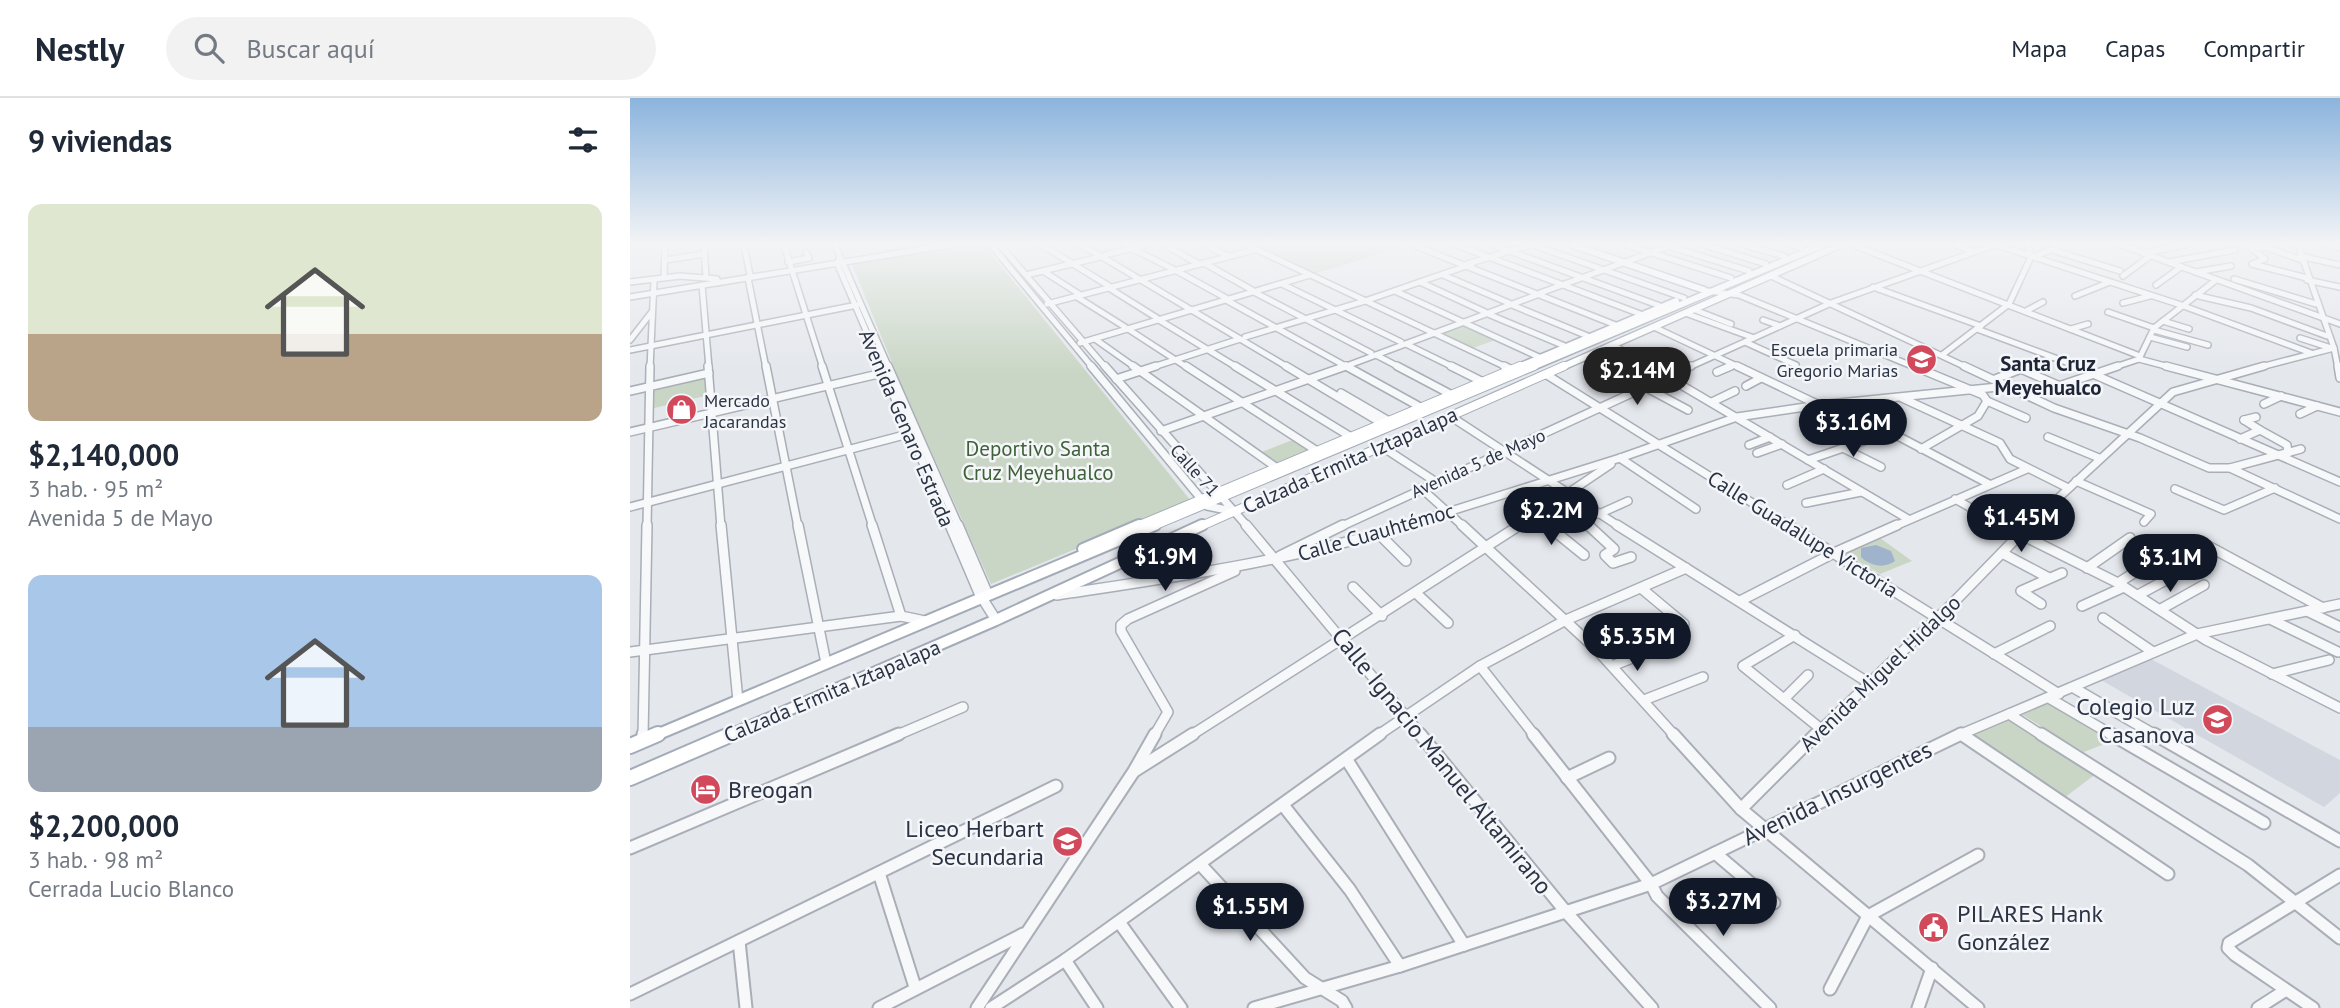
<!DOCTYPE html>
<html lang="es">
<meta charset="utf-8">
<style>
:root{--surface:#fff;--page:#f2f2f3;--text:#1f2937;--muted:#747a83;--line:#e0e1e3;--accent:#111827}
body{margin:0;font-family:"PT Sans",sans-serif;background:var(--page);color:var(--text);height:100vh;display:flex;flex-direction:column;font-size:26px;white-space:nowrap}
*{box-sizing:border-box;margin:0}
p{font-size:23px;color:var(--muted)}
.icon{flex:none;width:38px;height:38px;fill:none;stroke:currentColor;stroke-width:2;stroke-linecap:round;stroke-linejoin:round}
.map{position:relative;flex:1;overflow:hidden}
.details{display:flex;flex-direction:column;background:var(--surface);width:630px}
.details>*{flex:none}
.price{position:absolute;translate:-50% -60px;padding:0 16px;border-radius:24px;background:var(--accent);color:#fff;font-size:23px;line-height:46px;filter:drop-shadow(0 2px 4px #0008)}
.price::after{content:'';position:absolute;left:50%;top:42px;width:21px;height:16px;margin-left:-10px;background:inherit;clip-path:polygon(0 0,100% 0,50% 100%)}
.price.active{background:#222;color:#fff}
ul{padding:0;list-style:none}
li{display:grid;align-content:center;gap:14px;height:371px;padding:0 28px}
li span{display:grid;place-items:center;height:217px;border-radius:14px;color:#555}
li>.icon{margin-inline-start:auto}
span .icon{width:126px;height:126px;fill:#fffc;stroke-width:1}
li b{font-size:30px}
h2{display:flex;justify-content:space-between;align-items:center;height:84px;padding:0 28px;font-size:30px}
header{display:flex;align-items:center;gap:42px;box-sizing:border-box;height:98px;padding:0 35px;background:var(--surface);border-bottom:2px solid var(--line)}
header strong{font-size:33px}
nav{display:flex;gap:38px;margin-inline-start:auto;font-size:24px}
.search{width:490px;height:63px;background:var(--page);display:flex;align-items:center;gap:18px;box-sizing:border-box;padding:0 24px;border-radius:38px;color:var(--muted);font-size:26px}
main{display:flex;flex:1;min-height:0}
.map>svg:first-child{display:block}
.built{fill:#d2d6de}
.green{fill:#c9d6c5}
.water{fill:#9fb4cc}
.lines{fill:none;stroke-linecap:round;stroke-linejoin:round}
.minor-far3-casing{stroke:#a9aeb7;stroke-width:8}
.minor-far2-casing{stroke:#a9aeb7;stroke-width:10}
.minor-far1-casing{stroke:#a9aeb7;stroke-width:12}
.minor-casing{stroke:#a9aeb7;stroke-width:15}
.major-far3-casing{stroke:#a3abb8;stroke-width:9}
.major-far2-casing{stroke:#a3abb8;stroke-width:10}
.major-far1-casing{stroke:#a3abb8;stroke-width:14}
.major-casing{stroke:#a3abb8;stroke-width:18}
.minor-far3{stroke:#f7f8fa;stroke-width:5}
.minor-far2{stroke:#f7f8fa;stroke-width:7}
.minor-far1{stroke:#f7f8fa;stroke-width:9}
.minor{stroke:#f7f8fa;stroke-width:11}
.major-far3{stroke:#fff;stroke-width:6}
.major-far2{stroke:#fff;stroke-width:8}
.major-far1{stroke:#fff;stroke-width:10}
.major{stroke:#fff;stroke-width:14}
.labels{text-anchor:middle;dominant-baseline:central;stroke-width:5;stroke-linejoin:round;paint-order:stroke}
.far-poi-label{font-size:18px;fill:#2b3445;stroke:#f4f6f9;text-anchor:end}
.far-street-label{font-size:18px;fill:#2b3445;stroke:#f4f6f9}
.far-quarter-label{font-size:21px;font-weight:bold;fill:#1d2536;stroke:#f4f6f9}
.street-label{font-size:21px;fill:#2b3445;stroke:#f4f6f9}
.park-label{font-size:21px;fill:#3f6138;stroke:#f4f6f9}
.near-poi-label{font-size:24px;fill:#2b3445;stroke:#f4f6f9;text-anchor:end}
.near-street-label{font-size:24px;fill:#2b3445;stroke:#f4f6f9}
</style>
<header>
<strong>Nestly</strong>
<div class="search"><svg class="icon" aria-label="search" viewBox="0 0 24 24"><circle cx="10" cy="10" r="6"/><path d="M15 15l6 6"/></svg>Buscar aquí</div>
<nav><a>Mapa</a><a>Capas</a><a>Compartir</a></nav>
</header>
<main>
<section class="details">
<h2>9 viviendas<svg class="icon" aria-label="filters" viewBox="0 0 24 24"><path d="M4 7h16M4 17h16"/><circle cx="9" cy="7" r="2"/><circle cx="15" cy="17" r="2"/></svg></h2>
<ul>
<li><span style="background:linear-gradient(#dfe7d0 60%,#b9a48a 0)"><svg class="icon" aria-label="home" viewBox="0 0 24 24"><path d="M3 11l9-7 9 7M6 9v11h12V9"/></svg></span><div><b>$2,140,000</b><p>3 hab. · 95 m²</p><p>Avenida 5 de Mayo</p></div></li>
<li><span style="background:linear-gradient(#a9c7e8 70%,#9aa5b1 0)"><svg class="icon" aria-label="home" viewBox="0 0 24 24"><path d="M3 11l9-7 9 7M6 9v11h12V9"/></svg></span><div><b>$2,200,000</b><p>3 hab. · 98 m²</p><p>Cerrada Lucio Blanco</p></div></li>
</ul>
</section>
<div class="map">
<svg width="1710" height="910" viewBox="0 0 1710 910">
<rect width="100%" height="100%" fill="#e4e7ec"/>
<polygon class="built" points="1519,560 1710,662 1710,695 1694,709 1471,582"/>
<g class="green">
<polygon points="333,147 354,147 561,403 361,486 269,282 222,166"/>
<polygon points="639,147 781,147 683,176 628,150"/>
<polygon points="834,226 868,241 840,251 808,236"/>
<polygon points="78,276 79,297 20,311 19,289"/>
<polygon points="665,341 684,353 647,368 629,355"/>
<polygon points="1250,440 1282,463 1250,476 1215,455"/>
<polygon points="1423,602 1487,641 1454,654 1391,616"/>
<polygon points="1380,618 1467,675 1434,700 1342,638"/>
</g>
<path class="water" d="M1246,447L1261,453L1265,463C1254,471 1240,468 1231,459V450Z"/>
<g class="lines">
<defs>
<g id="minor-far3">
<polyline points="74,147 76,179"/>
<polyline points="114,147 120,177"/>
<polyline points="154,147 193,270"/>
<polyline points="205,147 259,270"/>
<polyline points="361,147 463,270"/>
<polyline points="370,147 476,270"/>
<polyline points="412,147 479,188"/>
<polyline points="452,147 659,270"/>
<polyline points="495,147 543,171"/>
<polyline points="535,147 567,165"/>
<polyline points="575,147 596,157"/>
<polyline points="617,147 878,270"/>
<polyline points="783,147 988,228"/>
<polyline points="827,147 1013,217"/>
<polyline points="863,147 1033,209"/>
<polyline points="903,147 1054,200"/>
<polyline points="997,147 1101,180"/>
<polyline points="1075,147 1136,166"/>
<polyline points="1115,147 1154,158"/>
<polyline points="1162,147 1172,150"/>
<polyline points="1223,147 1510,258"/>
<polyline points="1326,147 1343,153"/>
<polyline points="1367,147 1551,207 1681,255"/>
<polyline points="1491,147 1710,226"/>
<polyline points="1668,147 1704,250 1708,270"/>
<polyline points="1700,147 1710,150"/>
<polyline points="1038,148 1119,173"/>
<polyline points="258,149 270,147"/>
<polyline points="1422,152 1490,173"/>
<polyline points="1514,155 1556,147"/>
<polyline points="475,157 516,147"/>
<polyline points="1670,158 1710,167"/>
<polyline points="210,159 207,165 252,270"/>
<polyline points="1404,159 1431,147"/>
<polyline points="35,162 74,156"/>
<polyline points="1672,162 1635,149 1621,150 1635,161 1622,166 1677,180"/>
<polyline points="158,164 179,160 176,154"/>
<polyline points="1539,164 1605,152"/>
<polyline points="574,165 622,192"/>
<polyline points="837,166 900,147"/>
<polyline points="545,172 596,200"/>
<polyline points="413,173 449,196"/>
<polyline points="1566,174 1601,168"/>
<polyline points="396,177 470,159"/>
<polyline points="813,177 879,205"/>
<polyline points="1141,178 1338,270"/>
<polyline points="1493,178 1520,158"/>
<polyline points="34,179 35,147"/>
<polyline points="118,180 136,270"/>
<polyline points="1604,181 1686,206"/>
<polyline points="1677,182 1710,189"/>
<polyline points="0,184 50,178 87,181 88,185"/>
<polyline points="790,184 855,214"/>
<polyline points="652,186 771,244"/>
<polyline points="72,187 79,270"/>
<polyline points="1526,187 1551,169"/>
<polyline points="1243,189 1351,228"/>
<polyline points="479,190 527,220"/>
<polyline points="765,193 911,260"/>
<polyline points="1078,193 1109,197 1287,270"/>
<polyline points="624,194 741,255"/>
<polyline points="910,195 1042,147"/>
<polyline points="1565,197 1621,210 1697,238"/>
<polyline points="1445,198 1480,184"/>
<polyline points="0,199 319,147"/>
<polyline points="447,199 495,229"/>
<polyline points="596,202 719,270"/>
<polyline points="1493,205 1520,198"/>
<polyline points="417,206 624,152"/>
<polyline points="882,207 960,239"/>
<polyline points="1065,212 1101,226"/>
<polyline points="1396,213 1413,204"/>
<polyline points="1478,214 1524,230"/>
<polyline points="858,216 937,249"/>
<polyline points="1058,216 1124,240"/>
<polyline points="529,222 608,270"/>
<polyline points="1133,222 1150,228"/>
<polyline points="1533,223 1559,231"/>
<polyline points="1026,230 1111,270"/>
<polyline points="498,231 558,270"/>
<polyline points="1347,231 1452,270"/>
<polyline points="1441,231 1458,226"/>
<polyline points="1524,232 1578,247"/>
<polyline points="615,239 735,203 842,166"/>
<polyline points="1520,239 1557,249"/>
<polyline points="1670,240 1701,250"/>
<polyline points="465,241 506,270"/>
<polyline points="0,242 21,215"/>
<polyline points="1115,244 1166,267"/>
<polyline points="450,245 680,177"/>
<polyline points="776,246 825,270"/>
<polyline points="983,247 1022,270"/>
<polyline points="0,252 227,207"/>
<polyline points="746,257 771,270"/>
<polyline points="1312,257 1379,206 1401,159 1398,147"/>
<polyline points="1509,261 1543,270"/>
<polyline points="20,270 24,183"/>
<polyline points="520,270 610,241"/>
<polyline points="711,270 912,195"/>
<polyline points="1057,270 1201,205 1364,147"/>
<polyline points="1097,270 1104,267"/>
<polyline points="1395,270 1421,260"/>
<polyline points="1482,270 1509,261 1524,230 1586,182"/>
<polyline points="1627,270 1704,250"/>
</g>
<g id="minor-far2">
<polyline points="78,268 91,429"/>
<polyline points="136,268 168,429"/>
<polyline points="192,268 243,429"/>
<polyline points="251,268 321,429"/>
<polyline points="258,268 329,429"/>
<polyline points="461,268 577,408 602,413"/>
<polyline points="475,268 618,429"/>
<polyline points="503,268 647,370"/>
<polyline points="556,268 687,353"/>
<polyline points="605,268 721,339"/>
<polyline points="656,268 753,326"/>
<polyline points="716,268 792,310"/>
<polyline points="767,268 822,297"/>
<polyline points="821,268 853,284"/>
<polyline points="874,268 882,272"/>
<polyline points="1019,268 1278,421"/>
<polyline points="1107,268 1189,307"/>
<polyline points="1283,268 1353,297 1357,303 1348,318 1291,351"/>
<polyline points="1334,268 1424,310 1510,340 1579,370 1600,370 1710,421"/>
<polyline points="1448,268 1466,275"/>
<polyline points="1536,268 1710,314"/>
<polyline points="1708,268 1710,280"/>
<polyline points="1393,272 1430,288"/>
<polyline points="1087,274 1101,268"/>
<polyline points="1463,276 1710,384"/>
<polyline points="917,277 1161,429"/>
<polyline points="486,281 526,268"/>
<polyline points="1365,281 1399,268"/>
<polyline points="1116,288 1131,280"/>
<polyline points="1017,290 1058,312"/>
<polyline points="0,293 79,275"/>
<polyline points="711,295 759,323"/>
<polyline points="1399,298 1488,268"/>
<polyline points="1272,300 1370,345 1380,361 1438,390"/>
<polyline points="1357,303 1396,320"/>
<polyline points="1082,304 1105,293"/>
<polyline points="1207,306 1359,386"/>
<polyline points="1634,306 1651,298"/>
<polyline points="1670,316 1687,308"/>
<polyline points="820,318 990,429"/>
<polyline points="1614,322 1626,319"/>
<polyline points="1630,332 1657,347 1658,355"/>
<polyline points="531,333 716,268"/>
<polyline points="0,334 257,274"/>
<polyline points="1418,339 1469,360"/>
<polyline points="1610,341 1630,332 1614,322"/>
<polyline points="1119,347 1140,339"/>
<polyline points="751,348 806,384"/>
<polyline points="1213,350 1251,369"/>
<polyline points="1127,355 1152,346"/>
<polyline points="990,360 1066,411"/>
<polyline points="1178,362 1260,334"/>
<polyline points="1600,370 1671,351"/>
<polyline points="1446,383 1521,416 1514,424"/>
<polyline points="1157,387 1194,371"/>
<polyline points="791,390 834,429"/>
<polyline points="1545,391 1594,412 1645,390"/>
<polyline points="1325,401 1375,429"/>
<polyline points="930,402 960,429"/>
<polyline points="1176,405 1231,394"/>
<polyline points="0,409 282,335"/>
<polyline points="969,416 998,403"/>
<polyline points="905,418 919,429"/>
<polyline points="17,429 20,268"/>
<polyline points="710,429 1061,268"/>
<polyline points="770,429 990,360 1107,319 1189,307 1378,288"/>
<polyline points="888,429 981,366"/>
<polyline points="1263,429 1397,371"/>
<polyline points="1397,429 1543,294 1634,268"/>
</g>
<g id="minor-far1">
<polyline points="91,427 108,603"/>
<polyline points="168,427 196,565"/>
<polyline points="242,427 271,518"/>
<polyline points="320,427 349,495 366,522"/>
<polyline points="328,427 356,492 354,499"/>
<polyline points="616,427 792,638"/>
<polyline points="832,427 968,553 1045,638"/>
<polyline points="917,427 954,457"/>
<polyline points="958,427 984,451 975,457 983,465 1001,459"/>
<polyline points="987,427 1239,585"/>
<polyline points="1158,427 1429,596"/>
<polyline points="1372,427 1488,485 1576,542 1710,610"/>
<polyline points="749,436 776,463"/>
<polyline points="1567,442 1693,510"/>
<polyline points="1372,455 1419,480"/>
<polyline points="650,458 713,427"/>
<polyline points="1457,470 1500,440"/>
<polyline points="1488,485 1529,459 1563,473"/>
<polyline points="723,489 752,518"/>
<polyline points="1011,490 1054,526"/>
<polyline points="786,495 818,525"/>
<path d="M427,497C545,479 662,463 776,427"/>
<polyline points="1508,497 1558,470"/>
<polyline points="1110,503 1204,455 1267,427"/>
<polyline points="1411,506 1391,493 1432,475"/>
<polyline points="1452,508 1494,489"/>
<polyline points="1531,511 1574,487"/>
<polyline points="1677,513 1710,529"/>
<polyline points="1473,520 1523,554"/>
<polyline points="1640,521 1708,554"/>
<polyline points="1165,537 1113,568 1191,631"/>
<polyline points="968,553 1008,536"/>
<polyline points="0,554 271,518 295,523"/>
<polyline points="1364,556 1420,528"/>
<polyline points="850,568 905,638"/>
<polyline points="982,568 1020,553"/>
<polyline points="1642,576 1699,562"/>
<polyline points="1444,590 1527,638"/>
<polyline points="1419,600 1484,638"/>
<polyline points="1154,601 1178,577"/>
<polyline points="1014,602 1073,579"/>
<polyline points="1379,616 1413,638"/>
<polyline points="1331,636 1334,638"/>
<polyline points="13,638 17,427"/>
<polyline points="265,638 333,609"/>
<polyline points="524,638 538,614 491,533 491,527 498,521 605,473"/>
<polyline points="560,638 890,427"/>
<polyline points="747,638 850,568 936,522 1056,470"/>
<polyline points="1184,638 1321,507 1399,427"/>
<polyline points="1327,638 1567,536 1710,506"/>
</g>
<g id="minor">
<polyline points="790,636 936,814 1022,910"/>
<polyline points="903,636 1021,786 1027,798 1140,910"/>
<polyline points="1043,636 1111,711 1348,910"/>
<polyline points="1331,636 1538,776"/>
<polyline points="1411,636 1618,767 1710,840"/>
<polyline points="1481,636 1634,725"/>
<polyline points="1524,636 1710,743"/>
<polyline points="13,643 13,636"/>
<polyline points="717,662 834,847"/>
<polyline points="506,672 563,636"/>
<polyline points="937,680 979,660"/>
<polyline points="653,707 720,792 770,868"/>
<polyline points="1111,711 1186,636"/>
<polyline points="0,750 269,636"/>
<polyline points="1085,755 1144,805"/>
<polyline points="570,766 675,880 712,903 716,910"/>
<polyline points="249,775 285,889"/>
<polyline points="489,824 551,910"/>
<polyline points="109,843 116,910"/>
<polyline points="435,862 467,910"/>
<polyline points="1200,891 1238,818 1348,757"/>
<polyline points="0,896 426,688"/>
<polyline points="249,910 393,836"/>
<polyline points="347,910 504,673 525,636"/>
<polyline points="361,910 435,862 750,636"/>
<polyline points="624,910 770,868 1021,786 1331,636"/>
<polyline points="1288,910 1302,870"/>
<polyline points="1628,910 1656,892"/>
<polyline points="1683,910 1605,857 1598,850 1599,845 1710,777"/>
</g>
<g id="major-far3">
<polyline points="943,147 1074,192"/>
<polyline points="886,270 1046,203"/>
<polyline points="900,270 1192,147"/>
<polyline points="930,270 1210,147"/>
</g>
<g id="major-far2">
<polyline points="505,429 890,268"/>
<polyline points="521,429 904,268"/>
<polyline points="569,429 934,268"/>
</g>
<g id="major-far1">
<polyline points="453,451 509,427"/>
<polyline points="24,638 525,427"/>
<polyline points="98,638 366,522 572,427"/>
</g>
<g id="major">
<polyline points="0,648 28,636"/>
<polyline points="0,680 102,636"/>
</g>
</defs>
<use href="#minor-far3" class="minor-far3-casing"/>
<use href="#minor-far2" class="minor-far2-casing"/>
<use href="#minor-far1" class="minor-far1-casing"/>
<use href="#minor" class="minor-casing"/>
<use href="#major-far3" class="major-far3-casing"/>
<use href="#major-far2" class="major-far2-casing"/>
<use href="#major-far1" class="major-far1-casing"/>
<use href="#major" class="major-casing"/>
<use href="#minor-far3" class="minor-far3"/>
<use href="#minor-far2" class="minor-far2"/>
<use href="#minor-far1" class="minor-far1"/>
<use href="#minor" class="minor"/>
<use href="#major-far3" class="major-far3"/>
<use href="#major-far2" class="major-far2"/>
<use href="#major-far1" class="major-far1"/>
<use href="#major" class="major"/>
</g>
<linearGradient id="sky" x2="0" y2="1"><stop stop-color="#8bb4dd"/><stop offset="0.53" stop-color="#f3f4f6"/><stop offset="1" stop-color="#f3f4f6" stop-opacity="0"/></linearGradient>
<rect width="1710" height="275" fill="url(#sky)"/>
<defs>
<symbol id="school-disc" viewBox="-11 -11 22 22"><circle r="9.5" fill="#d1495b" stroke="#f4f6f9"/><path d="M0-5L7-2L0 1L-7-2ZM-4 1L0 2.5L4 1V4Q0 6-4 4Z" fill="#fff"/></symbol>
<symbol id="shop-disc" viewBox="-11 -11 22 22"><circle r="9.5" fill="#d1495b" stroke="#f4f6f9"/><path d="M-5-2.5h2.3a2.7 3.5 0 0 1 5.4 0H5L5.5 6h-11ZM-1.5-2.5h3a1.5 2.3 0 0 0-3 0Z" fill="#fff"/></symbol>
<symbol id="hotel-disc" viewBox="-11 -11 22 22"><circle r="9.5" fill="#d1495b" stroke="#f4f6f9"/><path d="M-6-4.5h1.5V1H6V5H4.5V3h-9V5H-6ZM-4 0a1.8 1.8 0 1 1 3.6 0ZM.5 0V-2.5h3Q6-2.5 6 0Z" fill="#fff"/></symbol>
<symbol id="civic-disc" viewBox="-11 -11 22 22"><circle r="9.5" fill="#d1495b" stroke="#f4f6f9"/><path d="M-.6-6.5H3V-4.5H.6V-3L4-1V1h2V6H-6V1h2V-1L-.6-3ZM-1.2 2.5V6h2.4V2.5Z" fill="#fff"/></symbol>
</defs>
<g fill-rule="evenodd">
<use href="#school-disc" x="1274" y="244" width="35" height="35"/>
<use href="#shop-disc" x="34" y="294" width="35" height="35"/>
<use href="#school-disc" x="1570" y="604" width="35" height="35"/>
<use href="#hotel-disc" x="58" y="674" width="35" height="35"/>
<use href="#school-disc" x="420" y="726" width="35" height="35"/>
<use href="#civic-disc" x="1286" y="812" width="35" height="35"/>
</g>
<g class="labels">
<g class="far-poi-label">
<text x="1268" y="251">Escuela primaria<tspan x="1268" dy="21">Gregorio Marias</tspan></text>
<text x="74" y="302" text-anchor="start">Mercado<tspan x="74" dy="21">Jacarandas</tspan></text>
</g>
<g class="far-street-label">
<text transform="translate(848 365) rotate(-24)">Avenida 5 de Mayo</text>
<text transform="translate(565 372) rotate(48)">Calle 71</text>
</g>
<g class="far-quarter-label">
<text x="1418" y="265">Santa Cruz<tspan x="1418" dy="24">Meyehualco</tspan></text>
</g>
<g class="street-label">
<text transform="translate(277 330) rotate(67)">Avenida Genaro Estrada</text>
<text transform="translate(720 362) rotate(-24)">Calzada Ermita Iztapalapa</text>
<text transform="translate(746 434) rotate(-16)">Calle Cuauhtémoc</text>
<text transform="translate(1173 436) rotate(32)">Calle Guadalupe Victoria</text>
<text transform="translate(1250 575) rotate(-44)">Avenida Miguel Hidalgo</text>
<text transform="translate(202 593) rotate(-23)">Calzada Ermita Iztapalapa</text>
</g>
<g class="park-label">
<text x="408" y="350">Deportivo Santa<tspan x="408" dy="24">Cruz Meyehualco</tspan></text>
</g>
<g class="near-poi-label">
<text x="1565" y="608">Colegio Luz<tspan x="1565" dy="28">Casanova</tspan></text>
<text x="98" y="691" text-anchor="start">Breogan</text>
<text x="414" y="730">Liceo Herbart<tspan x="414" dy="28">Secundaria</tspan></text>
<text x="1327" y="815" text-anchor="start">PILARES Hank<tspan x="1327" dy="28">González</tspan></text>
</g>
<g class="near-street-label">
<text transform="translate(812 663) rotate(51)">Calle Ignacio Manuel Altamirano</text>
<text transform="translate(1207 695) rotate(-26)">Avenida Insurgentes</text>
</g>
</g>
</svg>
<b class="price active" style="left:1007px;top:309px">$2.14M</b>
<b class="price" style="left:1223px;top:361px">$3.16M</b>
<b class="price" style="left:921px;top:449px">$2.2M</b>
<b class="price" style="left:1391px;top:456px">$1.45M</b>
<b class="price" style="left:535px;top:495px">$1.9M</b>
<b class="price" style="left:1540px;top:496px">$3.1M</b>
<b class="price" style="left:1007px;top:575px">$5.35M</b>
<b class="price" style="left:1093px;top:840px">$3.27M</b>
<b class="price" style="left:620px;top:845px">$1.55M</b>
</div>
</main>
